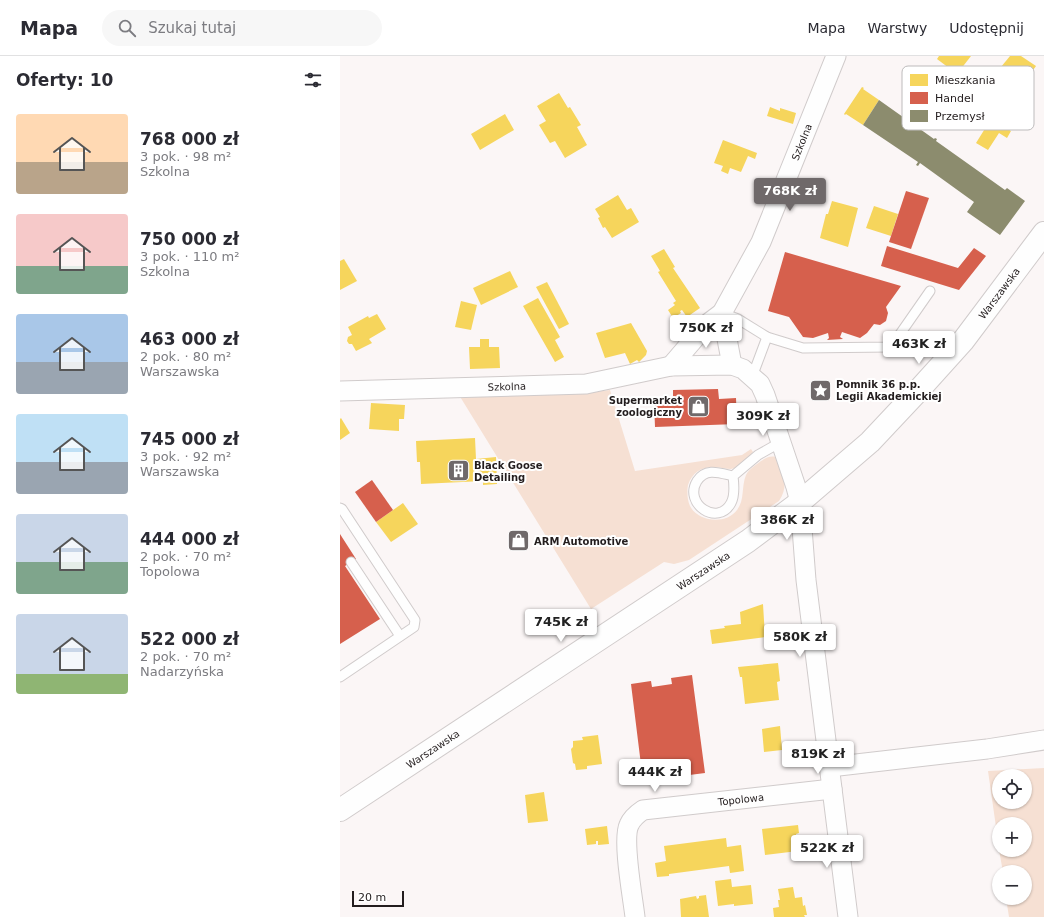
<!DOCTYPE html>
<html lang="pl">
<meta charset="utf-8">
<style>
:root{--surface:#fff;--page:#f7f7f7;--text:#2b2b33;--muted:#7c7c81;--line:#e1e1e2;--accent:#6f696a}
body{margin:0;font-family:"DejaVu Sans",sans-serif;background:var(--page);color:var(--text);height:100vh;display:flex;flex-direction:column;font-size:15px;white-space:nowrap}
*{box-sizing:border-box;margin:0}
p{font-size:13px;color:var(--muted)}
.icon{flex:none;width:22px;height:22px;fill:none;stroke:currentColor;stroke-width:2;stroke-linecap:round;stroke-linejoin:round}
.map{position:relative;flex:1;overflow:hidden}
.sheet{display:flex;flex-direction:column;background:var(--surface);width:340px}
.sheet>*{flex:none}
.controls{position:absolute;left:652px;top:713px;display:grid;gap:8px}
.controls a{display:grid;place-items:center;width:40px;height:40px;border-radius:50%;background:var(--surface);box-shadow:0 1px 3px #0004;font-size:20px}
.scale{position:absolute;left:12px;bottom:10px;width:52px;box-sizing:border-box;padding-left:4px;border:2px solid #231d1e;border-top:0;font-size:11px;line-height:14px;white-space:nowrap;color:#231d1e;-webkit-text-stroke:3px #fff;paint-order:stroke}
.price{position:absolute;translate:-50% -34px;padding:0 9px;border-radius:4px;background:#fff;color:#222;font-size:13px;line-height:26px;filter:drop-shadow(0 1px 2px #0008)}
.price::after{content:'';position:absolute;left:50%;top:24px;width:12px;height:9px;margin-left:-6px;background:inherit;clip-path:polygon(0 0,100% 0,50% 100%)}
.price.current{background:var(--accent);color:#fff}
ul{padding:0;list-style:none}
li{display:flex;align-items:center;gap:12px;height:100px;padding:0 16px}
li span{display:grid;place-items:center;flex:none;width:112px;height:80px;border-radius:4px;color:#555}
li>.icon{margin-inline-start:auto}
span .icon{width:48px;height:48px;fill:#fffc;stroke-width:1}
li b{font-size:17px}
h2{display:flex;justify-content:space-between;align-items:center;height:48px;padding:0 16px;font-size:17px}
header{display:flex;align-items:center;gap:24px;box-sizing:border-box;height:56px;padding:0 20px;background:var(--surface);border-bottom:1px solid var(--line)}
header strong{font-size:19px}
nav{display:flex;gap:22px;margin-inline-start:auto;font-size:14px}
.search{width:280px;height:36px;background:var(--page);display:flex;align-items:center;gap:10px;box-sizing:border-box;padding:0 14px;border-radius:22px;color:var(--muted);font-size:15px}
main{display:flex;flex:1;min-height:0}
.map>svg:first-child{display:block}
.green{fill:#f6e0d3;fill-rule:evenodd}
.homes{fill:#f6d55c}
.shops{fill:#d6604d}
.industry{fill:#8c8c6e}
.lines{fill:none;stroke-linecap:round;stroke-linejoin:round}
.service-casing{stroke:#d0cbcb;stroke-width:11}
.minor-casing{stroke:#d0cbcb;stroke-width:21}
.secondary-casing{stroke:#d0cbcb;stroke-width:24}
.service{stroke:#fefefe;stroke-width:9}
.minor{stroke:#fefefe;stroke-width:19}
.secondary{stroke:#fefefe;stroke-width:22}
.labels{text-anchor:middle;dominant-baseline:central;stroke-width:4;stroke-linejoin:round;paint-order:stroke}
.street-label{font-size:10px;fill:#231d1e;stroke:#fff}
.poi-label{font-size:10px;font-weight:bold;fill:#231d1e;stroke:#fff;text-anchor:start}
.key{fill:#fff;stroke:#bdbbbc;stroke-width:1}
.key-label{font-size:11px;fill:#231d1e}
</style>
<header>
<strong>Mapa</strong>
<div class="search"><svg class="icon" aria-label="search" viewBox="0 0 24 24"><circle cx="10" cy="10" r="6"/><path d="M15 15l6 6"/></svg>Szukaj tutaj</div>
<nav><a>Mapa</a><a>Warstwy</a><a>Udostępnij</a></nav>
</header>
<main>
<section class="sheet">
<h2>Oferty: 10<svg class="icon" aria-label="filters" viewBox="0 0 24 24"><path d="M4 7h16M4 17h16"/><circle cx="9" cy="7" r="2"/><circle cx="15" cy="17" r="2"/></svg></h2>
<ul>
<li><span style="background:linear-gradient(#ffd9b3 60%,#b9a48a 0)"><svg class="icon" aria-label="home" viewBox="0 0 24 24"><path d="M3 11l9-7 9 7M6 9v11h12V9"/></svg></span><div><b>768 000 zł</b><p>3 pok. · 98 m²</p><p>Szkolna</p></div></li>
<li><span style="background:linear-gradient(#f6c9c9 65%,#7fa58c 0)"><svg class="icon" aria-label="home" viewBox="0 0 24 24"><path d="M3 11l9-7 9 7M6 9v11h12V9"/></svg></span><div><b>750 000 zł</b><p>3 pok. · 110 m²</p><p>Szkolna</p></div></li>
<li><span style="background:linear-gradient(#a9c7e8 60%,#9aa5b1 0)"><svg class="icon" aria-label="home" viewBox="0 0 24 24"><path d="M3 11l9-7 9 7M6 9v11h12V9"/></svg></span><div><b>463 000 zł</b><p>2 pok. · 80 m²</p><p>Warszawska</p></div></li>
<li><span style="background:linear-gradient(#bfe0f5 60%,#9aa5b1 0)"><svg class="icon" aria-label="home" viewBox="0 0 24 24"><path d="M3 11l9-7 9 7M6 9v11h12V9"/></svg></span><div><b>745 000 zł</b><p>3 pok. · 92 m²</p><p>Warszawska</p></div></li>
<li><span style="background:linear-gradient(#c9d6e8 60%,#7fa58c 0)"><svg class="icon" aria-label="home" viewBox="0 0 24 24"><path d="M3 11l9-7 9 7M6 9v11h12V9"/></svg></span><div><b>444 000 zł</b><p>2 pok. · 70 m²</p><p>Topolowa</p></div></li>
<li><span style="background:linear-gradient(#c9d6e8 75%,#8fb573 0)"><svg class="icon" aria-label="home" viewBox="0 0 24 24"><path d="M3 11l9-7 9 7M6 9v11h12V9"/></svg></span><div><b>522 000 zł</b><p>2 pok. · 70 m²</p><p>Nadarzyńska</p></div></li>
</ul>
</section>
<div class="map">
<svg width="704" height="861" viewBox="0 0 704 861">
<rect width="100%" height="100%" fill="#fbf6f6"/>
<g class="green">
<path d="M270,334L295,415L402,399L411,393L413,396C407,403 401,411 391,413C386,413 379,411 373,411C361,411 352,417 348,429C347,434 347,444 350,450C358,466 386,469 397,454C405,444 401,431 406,419C409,413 416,409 421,405C427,401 432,399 438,402C444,417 449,430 439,445L349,504L334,508L324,506L251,553L119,339L245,337Z"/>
<path d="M704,712V861H669L666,842H685V816H663L659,794H685V768H659V792L648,715ZM659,720H685V746H659Z"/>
</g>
<g class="homes">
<polygon points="599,0 631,0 617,18 597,3"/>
<polygon points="670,0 681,0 696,10 684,27 661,11"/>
<polygon points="522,31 524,32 523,33 539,44 523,69 506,58 505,59 504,58"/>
<polygon points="219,37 228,52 230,51 241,69 237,71 247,89 225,102 215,85 210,87 199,69 206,65 197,50"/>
<polygon points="430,51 440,55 440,52 456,57 453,68 427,60"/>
<polygon points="165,58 174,74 140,94 131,78"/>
<polygon points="651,63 671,75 667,82 659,77 648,94 636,87"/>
<polygon points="383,84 417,97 415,103 408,100 401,116 390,112 388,118 381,115 383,110 374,107"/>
<polygon points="458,130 481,136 478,147 455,140"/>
<polygon points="278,139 287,154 291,152 299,166 272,182 265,171 263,172 258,162 260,161 255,153"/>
<polygon points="492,145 518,152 508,191 480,182 486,158 488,158"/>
<polygon points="534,150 558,158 551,180 526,172"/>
<polygon points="324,193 335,211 333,212 360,252 347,261 342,254 340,255 341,257 333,262 328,254 335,249 333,247 336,245 318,216 320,215 311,200"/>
<polygon points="4,203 17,225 0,234 0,205"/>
<polygon points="170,215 178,231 141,249 133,232"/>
<polygon points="207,226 229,268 219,273 196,231"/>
<polygon points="198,242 220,281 215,284 224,301 215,306 183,250"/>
<polygon points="121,245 137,249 131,274 115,271"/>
<polygon points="37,258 46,273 29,283 32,287 16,295 12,288 9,288 7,285 8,281 12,279 8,271 28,260 29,262"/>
<polygon points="291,267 307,295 306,299 299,306 297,304 290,308 285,297 265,302 256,277"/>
<polygon points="140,283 149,283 149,291 159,291 160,312 130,313 129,291 140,291"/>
<polygon points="31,347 65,349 64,363 59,363 59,375 29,373"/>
<polygon points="1,362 10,377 0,384 0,363"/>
<polygon points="135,382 136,403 156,401 157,428 143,429 143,425 81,428 80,406 77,406 76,385"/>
<polygon points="63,447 78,468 51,486 36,466"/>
<polygon points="423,548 425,581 372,588 370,574 385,572 384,570 401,568 400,556"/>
<polygon points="438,607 440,625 437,626 439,644 405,648 402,621 400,621 398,611"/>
<polygon points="440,670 442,694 424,696 422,673"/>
<polygon points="258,679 262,708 247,710 247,713 236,714 235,708 233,707 231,693 233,691 233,685 243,684 242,681"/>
<polygon points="204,736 208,765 188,767 185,739"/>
<polygon points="458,769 459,777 456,778 458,795 425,799 422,773"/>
<polygon points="267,770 269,788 258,789 258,785 256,785 256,788 247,789 245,773"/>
<polygon points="386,782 387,791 401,789 404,815 390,817 389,810 329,818 329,820 317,821 315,807 326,805 324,790"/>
<polygon points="391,823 392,831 411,829 413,848 394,850 394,848 378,850 375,825"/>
<polygon points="453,831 455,842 462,841 463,850 465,849 467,859 464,859 465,861 434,861 433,852 439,851 438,844 440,844 438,833"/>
<polygon points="366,839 369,861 341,861 340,843 356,840 357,843 359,842 359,840"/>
</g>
<g class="shops">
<polygon points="566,135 589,142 571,193 549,186"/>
<polygon points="547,190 618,212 634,192 646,200 619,234 541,210"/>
<polygon points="445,196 561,230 546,251 548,257 546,265 540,269 534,268 527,277 520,282 502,276 500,281 503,283 487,284 489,282 488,277 473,282 463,281 449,261 428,255"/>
<polygon points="378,333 379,343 396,342 397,368 315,371 314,345 333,344 333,334"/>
<polygon points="32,424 53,454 36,466 15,436"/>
<polygon points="0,478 16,503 5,510 40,563 0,588"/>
<polygon points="352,619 365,717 303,725 291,628 311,625 312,631 332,628 331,622"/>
</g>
<polygon class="industry" points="539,44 594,83 595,82 597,83 596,85 665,134 667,132 685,145 660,179 627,156 634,146 580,107 578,110 576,109 578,106 523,69"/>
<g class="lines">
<defs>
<g id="service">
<polyline points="382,257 398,263 427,281"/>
<polyline points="412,321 427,281 463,292 551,291 590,235"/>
<path d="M393,420C394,428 395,440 391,447C378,471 343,448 357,425C366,411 380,417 393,420L418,399L441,386"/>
<polyline points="0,452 2,453 75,564 74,571 0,621"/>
<polyline points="11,506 60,580"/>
</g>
<g id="minor">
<path id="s1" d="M392,309L382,257L421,186L496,0"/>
<polyline points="331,310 366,269 382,257"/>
<path id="s2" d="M0,335L246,328L331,310L392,309L403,313L412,321L420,328L425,339L456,431L460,446L466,524L508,861"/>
<polyline points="490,711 647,693 704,684"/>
<path id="s3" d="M295,861C293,843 282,784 289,769C292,762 297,758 303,754L492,733"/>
</g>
<g id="secondary">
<path id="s4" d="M0,754L408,485L460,446L530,386L577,336L623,285L704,177"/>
</g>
</defs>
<use href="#service" class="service-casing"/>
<use href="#minor" class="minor-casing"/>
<use href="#secondary" class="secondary-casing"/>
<use href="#service" class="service"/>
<use href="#minor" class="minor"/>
<use href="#secondary" class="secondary"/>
</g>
<defs>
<symbol id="sight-square" viewBox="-11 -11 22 22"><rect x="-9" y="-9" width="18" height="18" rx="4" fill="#6f696a" stroke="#fff"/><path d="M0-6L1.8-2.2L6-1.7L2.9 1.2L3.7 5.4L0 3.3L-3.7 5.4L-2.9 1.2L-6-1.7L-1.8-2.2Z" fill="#fff"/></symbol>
<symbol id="shop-square" viewBox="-11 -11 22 22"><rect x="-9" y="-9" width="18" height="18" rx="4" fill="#6f696a" stroke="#fff"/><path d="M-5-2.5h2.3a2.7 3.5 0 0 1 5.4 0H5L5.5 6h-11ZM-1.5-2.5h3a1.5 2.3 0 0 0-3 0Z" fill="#fff"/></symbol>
<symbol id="building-square" viewBox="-11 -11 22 22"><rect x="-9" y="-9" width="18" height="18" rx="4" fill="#6f696a" stroke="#fff"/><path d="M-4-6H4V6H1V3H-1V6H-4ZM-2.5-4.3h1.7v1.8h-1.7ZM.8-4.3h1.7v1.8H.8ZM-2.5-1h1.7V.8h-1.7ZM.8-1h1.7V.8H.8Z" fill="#fff"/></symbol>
</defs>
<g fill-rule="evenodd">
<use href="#sight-square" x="468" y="322" width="25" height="25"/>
<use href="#shop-square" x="346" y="338" width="25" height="25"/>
<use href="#building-square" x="106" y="402" width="25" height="25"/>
<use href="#shop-square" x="166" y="472" width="25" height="25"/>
</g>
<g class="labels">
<g class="street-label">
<text stroke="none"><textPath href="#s1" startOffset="242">Szkolna</textPath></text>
<text stroke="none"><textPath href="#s4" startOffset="843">Warszawska</textPath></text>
<text stroke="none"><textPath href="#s2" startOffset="167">Szkolna</textPath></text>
<text stroke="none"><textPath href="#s4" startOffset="435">Warszawska</textPath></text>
<text stroke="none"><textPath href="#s4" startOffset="111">Warszawska</textPath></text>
<text stroke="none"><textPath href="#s3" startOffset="212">Topolowa</textPath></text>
</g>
<g class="poi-label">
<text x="496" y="328">Pomnik 36 p.p.<tspan x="496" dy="12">Legii Akademickiej</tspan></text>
<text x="342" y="344" text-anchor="end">Supermarket<tspan x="342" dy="12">zoologiczny</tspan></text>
<text x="134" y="409">Black Goose<tspan x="134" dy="12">Detailing</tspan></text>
<text x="194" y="485">ARM Automotive</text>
</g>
</g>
<rect x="562" y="10" width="132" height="64" rx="6" class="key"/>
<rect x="570" y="18" width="18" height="12" fill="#f6d55c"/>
<rect x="570" y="36" width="18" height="12" fill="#d6604d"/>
<rect x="570" y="54" width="18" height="12" fill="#8c8c6e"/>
<g class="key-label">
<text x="595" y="28">Mieszkania</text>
<text x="595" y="46">Handel</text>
<text x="595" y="64">Przemysł</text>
</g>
</svg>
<div class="controls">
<a><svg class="icon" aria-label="locate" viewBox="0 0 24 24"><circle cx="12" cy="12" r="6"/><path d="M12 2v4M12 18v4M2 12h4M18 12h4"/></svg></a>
<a>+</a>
<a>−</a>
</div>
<div class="scale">20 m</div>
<b class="price current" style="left:450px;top:156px">768K zł</b>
<b class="price" style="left:366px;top:293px">750K zł</b>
<b class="price" style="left:579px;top:309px">463K zł</b>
<b class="price" style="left:423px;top:381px">309K zł</b>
<b class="price" style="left:447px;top:485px">386K zł</b>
<b class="price" style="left:221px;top:587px">745K zł</b>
<b class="price" style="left:460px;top:602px">580K zł</b>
<b class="price" style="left:478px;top:719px">819K zł</b>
<b class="price" style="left:315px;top:737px">444K zł</b>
<b class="price" style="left:487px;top:813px">522K zł</b>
</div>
</main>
